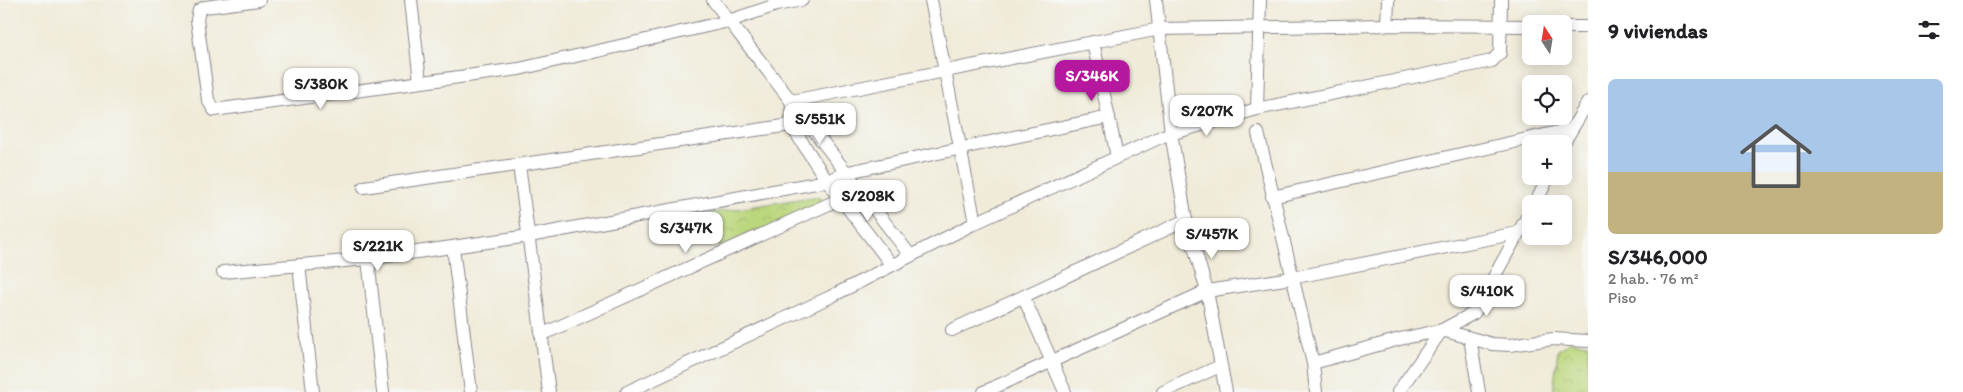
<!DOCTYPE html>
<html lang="es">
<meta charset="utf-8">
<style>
:root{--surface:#fff;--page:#f6f6f6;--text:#202124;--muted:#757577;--line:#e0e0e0;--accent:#b5179e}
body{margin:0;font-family:Itim,sans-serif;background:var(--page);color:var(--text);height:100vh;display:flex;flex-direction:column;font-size:19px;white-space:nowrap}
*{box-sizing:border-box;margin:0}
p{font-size:16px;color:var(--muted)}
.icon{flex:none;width:28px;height:28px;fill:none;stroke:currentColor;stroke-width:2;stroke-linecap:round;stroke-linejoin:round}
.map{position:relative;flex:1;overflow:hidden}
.drawer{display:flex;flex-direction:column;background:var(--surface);width:375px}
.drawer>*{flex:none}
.needle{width:32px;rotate:348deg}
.buttons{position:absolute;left:1522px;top:15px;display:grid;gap:10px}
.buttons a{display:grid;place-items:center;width:50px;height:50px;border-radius:8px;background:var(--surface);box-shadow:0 2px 12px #0003;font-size:25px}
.price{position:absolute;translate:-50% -42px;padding:0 11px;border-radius:10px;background:#fff;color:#222;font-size:16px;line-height:32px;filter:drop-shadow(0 1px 2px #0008)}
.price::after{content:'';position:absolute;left:50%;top:30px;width:15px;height:11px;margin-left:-8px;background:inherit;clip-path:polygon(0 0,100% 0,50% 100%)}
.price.current{background:var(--accent);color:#fff}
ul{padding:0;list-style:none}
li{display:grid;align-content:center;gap:10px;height:265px;padding:0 20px}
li+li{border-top:1px solid var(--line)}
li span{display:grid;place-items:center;height:155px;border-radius:8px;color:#555}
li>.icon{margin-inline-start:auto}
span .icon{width:90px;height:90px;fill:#fffc;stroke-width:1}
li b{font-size:21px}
h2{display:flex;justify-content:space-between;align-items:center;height:60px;padding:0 20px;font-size:21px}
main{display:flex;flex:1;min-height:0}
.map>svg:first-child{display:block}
.park{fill:url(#park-crowns);stroke:#6e7c5c}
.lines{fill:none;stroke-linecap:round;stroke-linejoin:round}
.minor-casing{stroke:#89868a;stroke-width:14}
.minor{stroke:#fff;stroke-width:12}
</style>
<main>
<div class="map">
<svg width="1588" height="392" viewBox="0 0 1588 392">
<defs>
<pattern id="park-crowns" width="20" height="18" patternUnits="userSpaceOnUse" patternTransform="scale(1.25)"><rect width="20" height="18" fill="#bbd77d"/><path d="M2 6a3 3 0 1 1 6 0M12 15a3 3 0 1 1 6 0" fill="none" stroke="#a0b86d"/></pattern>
</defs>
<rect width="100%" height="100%" fill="#f6f6f2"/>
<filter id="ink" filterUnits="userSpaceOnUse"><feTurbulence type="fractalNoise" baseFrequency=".02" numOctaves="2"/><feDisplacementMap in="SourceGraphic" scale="10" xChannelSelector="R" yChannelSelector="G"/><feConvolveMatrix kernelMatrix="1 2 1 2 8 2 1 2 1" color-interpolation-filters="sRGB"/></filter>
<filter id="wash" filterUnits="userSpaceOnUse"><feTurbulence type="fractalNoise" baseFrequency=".0096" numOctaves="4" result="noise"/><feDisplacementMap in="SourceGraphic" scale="20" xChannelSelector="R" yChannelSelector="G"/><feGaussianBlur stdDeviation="1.12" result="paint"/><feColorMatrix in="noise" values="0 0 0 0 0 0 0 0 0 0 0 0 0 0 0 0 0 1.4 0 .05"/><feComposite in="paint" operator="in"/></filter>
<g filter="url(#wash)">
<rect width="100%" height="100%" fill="#f0ebd9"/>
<g class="park">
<polygon points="812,197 819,197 823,204 722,257 712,213"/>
<polygon points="1570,341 1588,344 1588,392 1553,392 1558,350"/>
</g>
</g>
<g filter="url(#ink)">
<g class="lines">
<defs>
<g id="minor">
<polyline points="259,0 205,7 199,10 197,20 208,100 214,110 519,69 729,21 776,5 802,0"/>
<polyline points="411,0 420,82"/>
<polyline points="713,0 910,255"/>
<polyline points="931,0 975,223"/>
<polyline points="1156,0 1171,133 1186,220 1207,291 1226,392"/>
<polyline points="1387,25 1388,0"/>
<polyline points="1564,27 1588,27"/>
<polyline points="1093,42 1117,157"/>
<polyline points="792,101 1160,29 1387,25 1531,26"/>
<polyline points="792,101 791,125 827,181 848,172 1109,117"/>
<polyline points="1257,109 1260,0"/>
<polyline points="1258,133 1313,363 1316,392"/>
<polyline points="1563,144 1588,102"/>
<polyline points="519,165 549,392"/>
<polyline points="364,187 791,125"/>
<polyline points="1272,197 1571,129"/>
<polyline points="1535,204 1549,176"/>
<polyline points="453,247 471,392"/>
<polyline points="368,259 383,392"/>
<polyline points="299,265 313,392"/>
<polyline points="223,272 368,259 529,236 827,181 891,264"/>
<polyline points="1024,298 1065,392"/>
<polyline points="952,330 1186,220"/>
<polyline points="541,335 842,198"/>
<polyline points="1470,338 1479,392"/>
<polyline points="1313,363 1400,339 1442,330 1492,344 1510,345 1553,339 1588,341"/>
<polyline points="627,392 830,297 975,223 1163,136 1257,109 1492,61 1500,53 1501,0"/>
<polyline points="984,392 1207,291 1291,278 1517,233"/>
<polyline points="1163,392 1220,366"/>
<polyline points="1398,392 1442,330 1474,313 1531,210"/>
</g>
</defs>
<use href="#minor" class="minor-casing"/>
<use href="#minor" class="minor"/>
</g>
</g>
</svg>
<div class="buttons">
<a><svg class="needle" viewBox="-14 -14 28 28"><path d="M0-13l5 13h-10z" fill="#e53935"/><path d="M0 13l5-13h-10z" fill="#757577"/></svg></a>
<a><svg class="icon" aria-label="locate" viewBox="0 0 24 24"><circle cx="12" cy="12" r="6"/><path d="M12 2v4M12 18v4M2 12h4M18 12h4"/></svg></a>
<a>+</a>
<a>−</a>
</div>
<b class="price current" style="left:1092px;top:102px">S/346K</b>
<b class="price" style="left:321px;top:110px">S/380K</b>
<b class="price" style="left:1207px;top:137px">S/207K</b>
<b class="price" style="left:820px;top:145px">S/551K</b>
<b class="price" style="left:868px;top:222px">S/208K</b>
<b class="price" style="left:686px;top:254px">S/347K</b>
<b class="price" style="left:1212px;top:260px">S/457K</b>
<b class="price" style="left:378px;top:272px">S/221K</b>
<b class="price" style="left:1487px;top:317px">S/410K</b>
</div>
<section class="drawer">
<h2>9 viviendas<svg class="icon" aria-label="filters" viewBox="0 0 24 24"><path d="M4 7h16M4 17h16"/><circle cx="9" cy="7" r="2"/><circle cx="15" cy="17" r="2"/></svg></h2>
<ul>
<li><span style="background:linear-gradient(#a9c7e8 60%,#c2b280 0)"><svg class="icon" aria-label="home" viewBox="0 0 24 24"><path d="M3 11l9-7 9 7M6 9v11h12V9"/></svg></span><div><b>S/346,000</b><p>2 hab. · 76 m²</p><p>Piso</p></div></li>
</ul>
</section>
</main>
